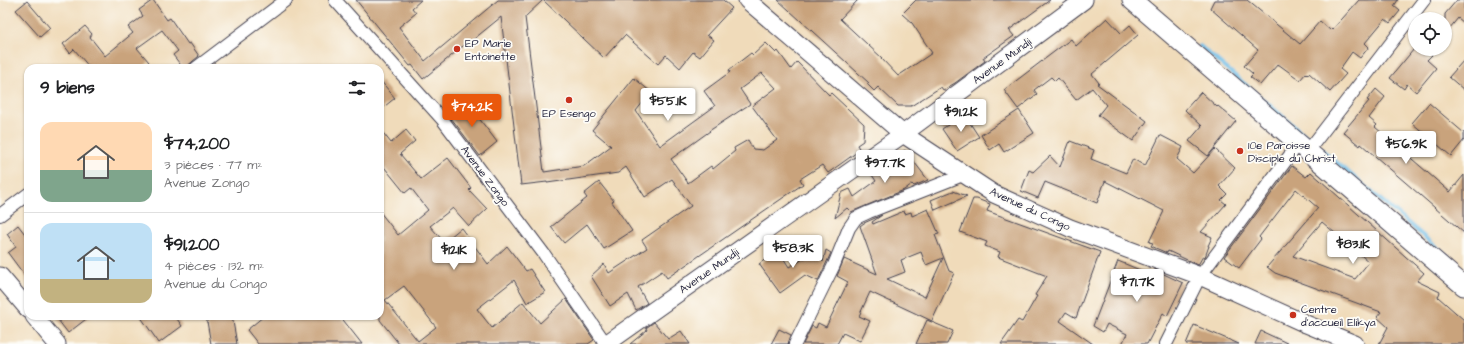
<!DOCTYPE html>
<html lang="fr">
<meta charset="utf-8">
<style>
:root{--surface:#fff;--page:#f6f6f6;--text:#202124;--muted:#757577;--line:#e0e0e0;--accent:#ea580c}
body{margin:0;font-family:"Architects Daughter",sans-serif;background:var(--page);color:var(--text);height:100vh;display:flex;flex-direction:column;font-size:15px;white-space:nowrap}
*{box-sizing:border-box;margin:0}
p{font-size:13px;color:var(--muted)}
.icon{flex:none;width:22px;height:22px;fill:none;stroke:currentColor;stroke-width:2;stroke-linecap:round;stroke-linejoin:round}
.map{position:relative;flex:1;overflow:hidden}
.drawer{position:absolute;left:24px;top:64px;width:360px;height:256px;display:flex;flex-direction:column;background:var(--surface);border-radius:12px;box-shadow:0 1px 3px #0004}
.drawer>*{flex:none}
.tools{position:absolute;left:1408px;top:12px;display:grid;gap:8px}
.tools a{display:grid;place-items:center;width:44px;height:44px;border-radius:50%;background:var(--surface);box-shadow:0 1px 3px #0004;font-size:20px}
.price{position:absolute;translate:-50% -34px;padding:0 9px;border-radius:4px;background:#fff;color:#222;font-size:13px;line-height:26px;filter:drop-shadow(0 1px 2px #0008)}
.price::after{content:'';position:absolute;left:50%;top:24px;width:12px;height:9px;margin-left:-6px;background:inherit;clip-path:polygon(0 0,100% 0,50% 100%)}
.price.selected{background:var(--accent);color:#fff}
ul{padding:0;list-style:none}
li{display:flex;align-items:center;gap:12px;height:100px;padding:0 16px}
li+li{border-top:1px solid var(--line)}
li span{display:grid;place-items:center;flex:none;width:112px;height:80px;border-radius:12px;color:#555}
li>.icon{margin-inline-start:auto}
span .icon{width:48px;height:48px;fill:#fffc;stroke-width:1}
li b{font-size:17px}
h2{display:flex;justify-content:space-between;align-items:center;height:48px;padding:0 16px;font-size:17px}
.map>svg:first-child{display:block}
.lines{fill:none;stroke-linecap:round;stroke-linejoin:round}
.stream{stroke:#6dbde8;stroke-width:4}
.building{fill:#c9a37c;fill-rule:evenodd}
.street-casing{stroke:#413e4e;stroke-width:14}
.secondary-casing{stroke:#413e4e;stroke-width:19}
.primary-casing{stroke:#413e4e;stroke-width:21}
.street{stroke:#fff;stroke-width:12}
.secondary{stroke:#fff;stroke-width:17}
.primary{stroke:#fff;stroke-width:19}
.poi-dot{fill:#c8321e;stroke:#fdfcf7;stroke-width:1.5}
.labels{text-anchor:middle;dominant-baseline:central;stroke-width:3.5;stroke-linejoin:round;paint-order:stroke}
.poi-label{font-size:11px;fill:#22223b;stroke:#fdfcf7;text-anchor:start}
.street-label{font-size:11px;fill:#22223b;stroke:#fdfcf7}
</style>
<div class="map">
<svg width="1464" height="344" viewBox="0 0 1464 344">
<rect width="100%" height="100%" fill="#fdfcf7"/>
<filter id="ink" filterUnits="userSpaceOnUse"><feTurbulence type="fractalNoise" baseFrequency=".025" numOctaves="2"/><feDisplacementMap in="SourceGraphic" scale="8" xChannelSelector="R" yChannelSelector="G"/><feConvolveMatrix kernelMatrix="1 2 1 2 8 2 1 2 1" color-interpolation-filters="sRGB"/></filter>
<filter id="wash" filterUnits="userSpaceOnUse"><feTurbulence type="fractalNoise" baseFrequency=".012" numOctaves="4" result="noise"/><feDisplacementMap in="SourceGraphic" scale="16" xChannelSelector="R" yChannelSelector="G"/><feGaussianBlur stdDeviation="0.9" result="paint"/><feColorMatrix in="noise" values="0 0 0 0 0 0 0 0 0 0 0 0 0 0 0 0 0 1.4 0 .05"/><feComposite in="paint" operator="in"/></filter>
<g filter="url(#wash)">
<rect width="100%" height="100%" fill="#f0dbba"/>
<g class="lines">
<polyline class="stream" points="1200,46 1448,257"/>
</g>
<g id="blocks">
<g class="building">
<polygon points="153,0 167,20 170,18 188,44 190,43 199,56 185,68 183,68 173,55 178,51 162,30 137,48 149,62 142,68 90,68 74,49 70,53 63,44 85,26 92,34 90,37 105,56 133,33 128,27 143,16 139,10"/>
<path d="M356,0H421L412,8L416,13L399,27L425,61L498,0H723L732,8L707,35L714,40L700,57L693,52L680,68L666,55L658,64L625,35L604,58L543,0L525,17L544,172L584,166L611,146L592,130L634,78L651,92L636,111L660,146L715,106L704,91L730,72L729,70L751,53L753,55L766,43L776,53L778,51L791,69L797,62L829,95L831,93L864,124L863,141L857,145L860,150L828,173L822,165L800,179L803,184L667,278L662,271L638,287L647,303L636,310L628,294L610,306L591,276L604,264L609,273L647,248L642,240L691,206L672,179L645,197L626,167L618,173L547,183V182L521,185L501,17L469,43L468,42L423,79L412,65L410,66ZM762,73L776,88L752,106L777,140L763,150L753,149L748,140L734,148L735,151L713,169L711,166L688,183L671,159L710,131H709L750,104L740,89Z"/>
<polygon points="778,0 858,0 840,19 882,58 881,58 898,76 932,53 912,23 902,14 916,0 1050,0 1009,30 1014,36 983,58 985,61 955,83 943,90 941,87 911,106 898,106 878,87 874,91 867,84 869,83"/>
<polygon points="1214,0 1247,0 1300,44 1320,21 1330,30 1332,28 1333,29 1359,0 1398,0 1394,6 1400,11 1390,23 1385,19 1365,43 1369,47 1360,58 1352,52 1340,69 1346,74 1330,92 1309,73 1308,75 1306,73 1300,80 1278,64 1260,85 1250,77 1253,74 1244,66 1258,50 1210,8"/>
<polygon points="1457,0 1464,0 1464,23 1458,18 1445,34 1445,14"/>
<polygon points="27,1 50,28 40,37 16,10"/>
<polygon points="1107,18 1121,33 1130,25 1138,35 1092,74 1099,83 1097,84 1147,121 1133,141 1098,115 1106,105 1092,88 1076,100 1058,78 1055,81 1051,77 1034,90 1037,94 1018,109 1004,90 1071,39 1076,46"/>
<polygon points="1414,49 1425,49 1432,55 1427,60 1436,68 1416,92 1407,84 1404,89 1390,78"/>
<polygon points="1464,60 1464,90 1449,77"/>
<polygon points="380,80 395,98 380,110"/>
<polygon points="1376,89 1385,97 1369,118 1377,125 1375,127 1450,192 1464,175 1464,233 1361,144 1360,146 1343,132 1369,101 1367,100"/>
<polygon points="1201,92 1217,107 1218,106 1236,121 1208,156 1189,141 1202,126 1185,110"/>
<polygon points="465,100 497,142 480,156 448,114"/>
<polygon points="1429,103 1464,133 1464,140 1451,156 1412,123"/>
<polygon points="1019,110 1034,133 1004,152 999,144 990,150 981,135"/>
<polygon points="964,114 979,137 957,151 942,129"/>
<path d="M380,129L391,143L406,130L415,141L400,154L421,179L448,158L471,188L469,190L487,209L469,226L453,208L430,226L444,242L461,228L488,264L507,246L526,271L530,269L545,292L527,303L514,280L477,309L492,328L523,302L540,323L566,299L594,340L588,344H399L380,320V212L398,235L428,210L411,188L405,193L380,162ZM404,286L436,327L418,341L385,300Z"/>
<polygon points="1160,135 1183,147 1177,159 1193,173 1215,149 1235,168 1219,186 1227,194 1221,200 1226,204 1201,232 1212,237 1208,246 1209,246 1205,257 1203,256 1198,265 1168,251 1167,253 1151,246 1153,243 1149,242 1164,211 1105,181 1097,203 1045,182 1038,198 1021,191 1029,170 1033,172 1050,156 1060,167 1070,141 1094,150 1091,159 1126,173 1133,159 1145,166"/>
<polygon points="905,150 928,180 914,186 912,184 904,190 851,212 847,208 835,218 841,193 850,189 854,197 876,181 872,175"/>
<path d="M1292,166L1306,177L1311,172L1424,273L1417,281L1440,292L1438,297L1464,320V344H1379L1388,327L1377,317L1381,312L1275,273L1267,267L1318,208L1296,189L1259,237L1261,239L1239,268L1224,257ZM1322,222L1369,262L1355,279L1293,256Z"/>
<polygon points="599,182 614,201 612,202 632,231 604,249 587,224 564,243 551,227 587,198 584,194"/>
<polygon points="953,191 967,196 935,210 931,200"/>
<polygon points="973,199 977,199 990,204 987,211 1100,252 1076,318 1066,312 1060,321 1093,344 1001,344 1018,320 1022,322 1037,296 1035,295 1047,276 998,257 1000,252 985,246 987,242 960,232"/>
<path d="M928,209L939,234L935,235L949,271L954,273L932,321L870,292L859,316L870,321L860,341L843,333L837,344H803L812,326L816,328L818,323L826,327L848,282L837,276L844,259L877,274L860,226L864,223L882,215L872,222L873,224L904,211L905,214L911,212L912,216ZM921,252L926,265L943,258L925,297L887,279L905,272L901,260Z"/>
<polygon points="18,225 28,238 28,280 8,253 16,247 7,234"/>
<polygon points="778,250 789,267 816,252 823,262 826,250 831,253 818,281 805,275 780,293 759,264"/>
<polygon points="1118,261 1152,275 1155,270 1183,283 1167,316 1163,313 1147,344 1122,344 1127,334 1107,324 1103,332 1093,326"/>
<polygon points="55,316 90,316 68,333"/>
<polygon points="140,316 175,316 182,326 159,343"/>
<polygon points="206,316 232,316 237,344 211,344"/>
<polygon points="264,316 340,316 362,344 258,344 247,330"/>
<polygon points="927,320 953,331 947,344 916,344"/>
<polygon points="654,322 668,339 681,331 690,344 630,344 647,330 646,328"/>
<polygon points="1194,325 1239,344 1186,344"/>
<polygon points="779,329 791,335 788,344 771,344"/>
<polygon points="1261,331 1289,344 1255,344"/>
</g>
</g>
</g>
<g filter="url(#ink)">
<use href="#blocks" fill-opacity="0" stroke="#413e4e" stroke-width="1"/>
<g class="lines">
<defs>
<g id="street">
<polyline points="335,0 442,119 544,254 606,344"/>
<polyline points="196,68 286,0"/>
<polyline points="1308,151 1424,0"/>
<polyline points="0,215 28,194"/>
<polyline points="795,344 834,265 849,228 856,218 869,212 963,175"/>
<polyline points="1166,344 1200,276 1299,143"/>
</g>
<g id="secondary">
<polyline points="747,0 903,134 994,194 1070,228 1200,276 1306,324 1355,344"/>
<polyline points="0,276 28,309"/>
<polyline points="34,316 57,344"/>
<polyline points="606,344 903,134 1084,0"/>
</g>
<polyline id="primary" points="1132,0 1464,286"/>
</defs>
<use href="#street" class="street-casing"/>
<use href="#secondary" class="secondary-casing"/>
<use href="#primary" class="primary-casing"/>
<use href="#street" class="street"/>
<use href="#secondary" class="secondary"/>
<use href="#primary" class="primary"/>
</g>
</g>
<g class="poi-dot">
<circle cx="457" cy="49" r="4"/>
<circle cx="569" cy="100" r="4"/>
<circle cx="1240" cy="151" r="4"/>
<circle cx="1293" cy="315" r="4"/>
</g>
<g class="labels">
<g class="poi-label">
<text x="465" y="43">EP Marie<tspan x="465" dy="13">Entoinette</tspan></text>
<text x="569" y="113" text-anchor="middle">EP Esengo</text>
<text x="1248" y="145">10e Paroisse<tspan x="1248" dy="13">Disciple du Christ</tspan></text>
<text x="1301" y="309">Centre<tspan x="1301" dy="13">d'accueil Elikya</tspan></text>
</g>
<g class="street-label">
<text transform="translate(1002 61) rotate(-36)">Avenue Mundji</text>
<text transform="translate(485 176) rotate(53)">Avenue Zongo</text>
<text transform="translate(1030 209) rotate(25)">Avenue du Congo</text>
<text transform="translate(709 271) rotate(-35)">Avenue Mundji</text>
</g>
</g>
</svg>
<div class="tools">
<a><svg class="icon" aria-label="locate" viewBox="0 0 24 24"><circle cx="12" cy="12" r="6"/><path d="M12 2v4M12 18v4M2 12h4M18 12h4"/></svg></a>
</div>
<b class="price" style="left:668px;top:122px">$55.1K</b>
<b class="price selected" style="left:472px;top:128px">$74.2K</b>
<b class="price" style="left:961px;top:133px">$91.2K</b>
<b class="price" style="left:1406px;top:165px">$56.9K</b>
<b class="price" style="left:885px;top:184px">$97.7K</b>
<b class="price" style="left:1353px;top:265px">$83.1K</b>
<b class="price" style="left:793px;top:269px">$58.3K</b>
<b class="price" style="left:454px;top:271px">$121K</b>
<b class="price" style="left:1137px;top:303px">$71.7K</b>
<section class="drawer">
<h2>9 biens<svg class="icon" aria-label="filters" viewBox="0 0 24 24"><path d="M4 7h16M4 17h16"/><circle cx="9" cy="7" r="2"/><circle cx="15" cy="17" r="2"/></svg></h2>
<ul>
<li><span style="background:linear-gradient(#ffd9b3 60%,#7fa58c 0)"><svg class="icon" aria-label="home" viewBox="0 0 24 24"><path d="M3 11l9-7 9 7M6 9v11h12V9"/></svg></span><div><b>$74,200</b><p>3 pièces · 77 m²</p><p>Avenue Zongo</p></div></li>
<li><span style="background:linear-gradient(#bfe0f5 70%,#c2b280 0)"><svg class="icon" aria-label="home" viewBox="0 0 24 24"><path d="M3 11l9-7 9 7M6 9v11h12V9"/></svg></span><div><b>$91,200</b><p>4 pièces · 132 m²</p><p>Avenue du Congo</p></div></li>
</ul>
</section>
</div>
